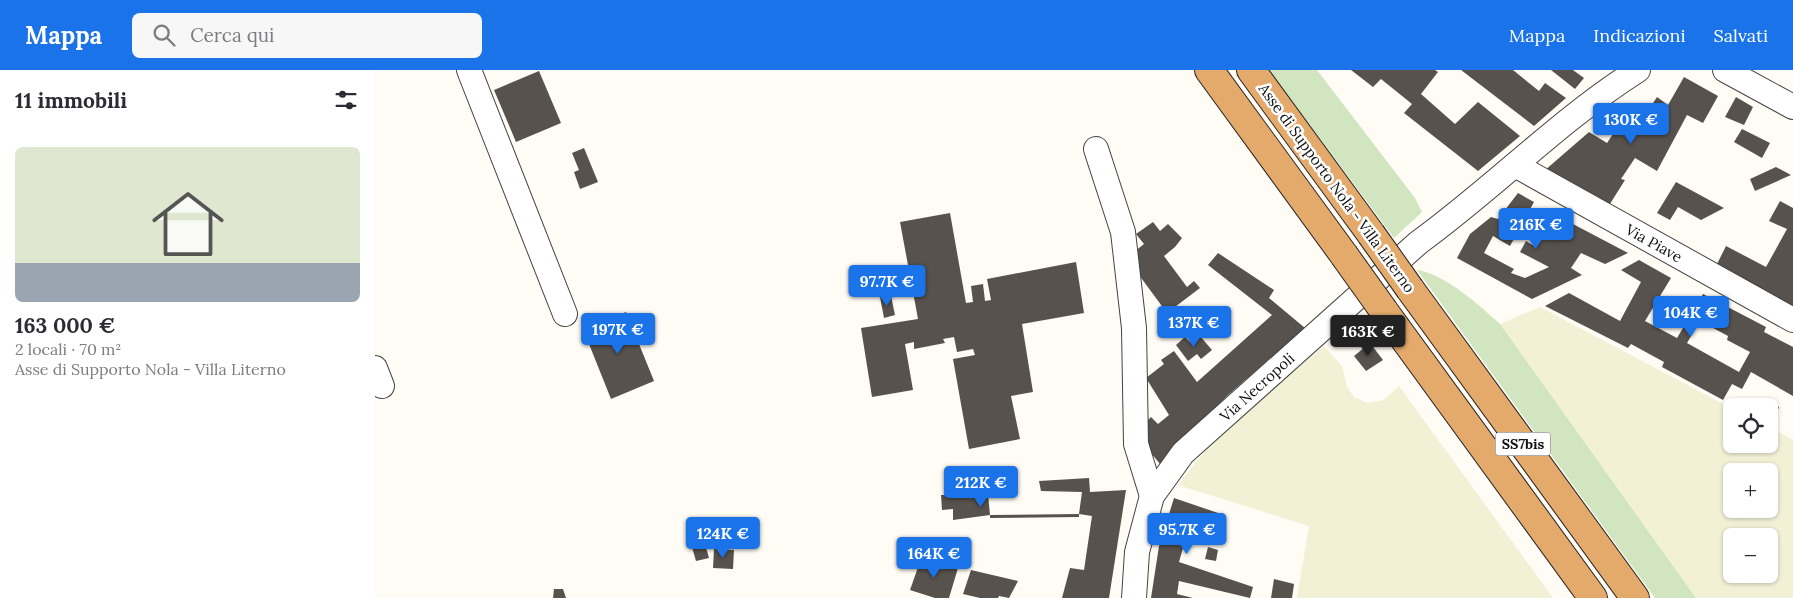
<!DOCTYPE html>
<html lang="it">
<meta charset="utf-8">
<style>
:root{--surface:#fff;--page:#f7f7f7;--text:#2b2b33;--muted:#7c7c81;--line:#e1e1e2;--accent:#1a73e8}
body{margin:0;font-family:Lora,serif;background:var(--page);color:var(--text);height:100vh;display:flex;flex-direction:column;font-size:19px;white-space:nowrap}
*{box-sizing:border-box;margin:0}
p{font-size:16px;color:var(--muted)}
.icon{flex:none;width:28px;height:28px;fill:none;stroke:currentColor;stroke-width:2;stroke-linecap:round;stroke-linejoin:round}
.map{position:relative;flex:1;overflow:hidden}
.drawer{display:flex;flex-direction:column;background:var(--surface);width:375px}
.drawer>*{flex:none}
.fabs{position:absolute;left:1348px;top:328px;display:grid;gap:10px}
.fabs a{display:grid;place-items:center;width:55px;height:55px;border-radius:8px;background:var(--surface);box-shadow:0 1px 4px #0004;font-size:25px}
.price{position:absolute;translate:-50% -42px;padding:0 11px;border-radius:5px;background:var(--accent);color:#fff;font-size:16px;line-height:32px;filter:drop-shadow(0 1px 2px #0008)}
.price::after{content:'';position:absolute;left:50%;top:30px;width:15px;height:11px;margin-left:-8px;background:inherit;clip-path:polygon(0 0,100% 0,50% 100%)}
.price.active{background:#222;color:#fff}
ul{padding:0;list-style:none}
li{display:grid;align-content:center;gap:10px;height:265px;padding:0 15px}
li+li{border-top:1px solid var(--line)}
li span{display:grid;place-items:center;height:155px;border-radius:8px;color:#555}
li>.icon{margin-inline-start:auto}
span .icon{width:90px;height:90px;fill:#fffc;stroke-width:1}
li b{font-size:21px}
h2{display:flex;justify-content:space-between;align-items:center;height:60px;padding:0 15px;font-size:21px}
header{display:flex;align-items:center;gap:30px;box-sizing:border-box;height:70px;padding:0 25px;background:var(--accent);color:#fff}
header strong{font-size:24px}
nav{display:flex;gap:28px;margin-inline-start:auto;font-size:18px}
.search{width:350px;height:45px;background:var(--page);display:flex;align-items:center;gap:12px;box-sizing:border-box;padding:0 18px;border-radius:8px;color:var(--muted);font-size:19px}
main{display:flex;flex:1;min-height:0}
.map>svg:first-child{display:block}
.farmland{fill:#f2f1d6;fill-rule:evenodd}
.green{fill:#d2e5c1}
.building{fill:#58524e;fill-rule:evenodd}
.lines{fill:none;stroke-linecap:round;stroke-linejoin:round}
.minor-casing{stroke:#434343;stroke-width:26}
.highway-casing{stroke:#212121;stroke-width:30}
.minor{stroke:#fff;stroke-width:24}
.highway{stroke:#e4aa6c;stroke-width:28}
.highway-bridge-casing{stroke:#212121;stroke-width:30;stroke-linecap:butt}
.highway-bridge{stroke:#e4aa6c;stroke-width:28}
.labels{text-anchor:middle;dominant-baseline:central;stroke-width:5;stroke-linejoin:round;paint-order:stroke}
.shield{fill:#fff;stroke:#585858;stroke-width:1}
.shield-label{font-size:14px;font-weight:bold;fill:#101010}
.street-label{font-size:15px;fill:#101010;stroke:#fff}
</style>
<header>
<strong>Mappa</strong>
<div class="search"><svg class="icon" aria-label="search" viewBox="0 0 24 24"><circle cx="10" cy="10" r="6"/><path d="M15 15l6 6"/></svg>Cerca qui</div>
<nav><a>Mappa</a><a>Indicazioni</a><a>Salvati</a></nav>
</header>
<main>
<section class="drawer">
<h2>11 immobili<svg class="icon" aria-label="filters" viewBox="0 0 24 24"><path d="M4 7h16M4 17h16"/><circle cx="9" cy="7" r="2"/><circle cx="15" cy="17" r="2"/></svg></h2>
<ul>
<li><span style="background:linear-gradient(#dfe7d0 75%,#9aa5b1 0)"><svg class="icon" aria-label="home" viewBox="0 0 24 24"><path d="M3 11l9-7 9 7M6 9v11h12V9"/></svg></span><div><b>163 000 €</b><p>2 locali · 70 m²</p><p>Asse di Supporto Nola - Villa Literno</p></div></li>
</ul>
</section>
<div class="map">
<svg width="1418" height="528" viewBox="0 0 1418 528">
<rect width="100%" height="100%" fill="#fefcf4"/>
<g class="farmland">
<path d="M1165,237L1356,338V374H1394V357L1418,370V528H1321L1125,254ZM1356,401H1394V439H1356ZM1356,466H1394V504H1356Z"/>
<polygon points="949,276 967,296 972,317 979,327 992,333 1009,330 1024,316 1178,528 922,528 934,456 803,415 845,362"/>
</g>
<g class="green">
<polygon points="894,0 942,0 1040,128 1047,142 1019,168"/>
<path d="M1042,200C1070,204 1104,235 1125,254L1321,528H1280Z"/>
</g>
<g class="building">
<polygon points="976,0 1060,0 1063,2 1046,24 1080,54 1103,32 1145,66 1103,101 1029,43 1037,34 1006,9 998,17"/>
<polygon points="1086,0 1138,0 1164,21 1170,13 1191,28 1159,56"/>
<polygon points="1176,0 1198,0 1209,8 1200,19"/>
<polygon points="164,1 186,53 141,72 119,20"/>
<polygon points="1309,7 1343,26 1328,53 1312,45 1282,101 1260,88 1246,109 1250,110 1233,137 1169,101 1214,62 1232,73 1244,55 1258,64 1282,27 1293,35"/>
<polygon points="1361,27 1378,37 1369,55 1350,47"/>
<polygon points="1367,59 1395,73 1387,88 1359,72"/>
<polygon points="209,78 223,112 205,119 199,102 204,100 197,83"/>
<polygon points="1401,97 1416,105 1380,121 1375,109"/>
<polygon points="1301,112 1349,138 1326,150 1303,137 1295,150 1282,143"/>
<polygon points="1143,123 1159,132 1135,176 1118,166 1109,183 1139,199 1136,203 1150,208 1174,197 1145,182 1151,171 1161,177 1179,144 1253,183 1230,194 1206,183 1196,198 1207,205 1157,229 1082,188 1095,164 1116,147 1123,149"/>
<polygon points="1405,131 1418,138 1418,239 1341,196 1351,176 1391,197 1412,159 1394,151"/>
<polygon points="575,143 591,233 598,232 596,216 608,214 610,231 616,230 612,209 701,192 709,243 647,254 658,322 636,326 645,369 594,379 578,289 600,285 598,279 582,282 579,267 568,269 570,273 539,279 539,272 530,274 538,320 497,327 486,258 543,249 525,152"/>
<polygon points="778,152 785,161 793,154 807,168 800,177 789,186 812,217 819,211 825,218 792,243 764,205 759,182 769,174 761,164"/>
<polygon points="843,183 899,220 894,228 930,258 853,325 785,394 772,378 768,355 776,347 783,354 794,345 771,308 789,294 786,290 799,281 822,312 897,245 833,195"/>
<path d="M1264,190L1296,208L1270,251L1302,268L1328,224L1391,257L1389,262L1418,277V326L1376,302L1367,319L1357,314L1348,330L1287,297L1289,292L1256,274L1253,278L1170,236L1194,223L1245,251L1266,212L1246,200ZM1325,251L1353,266L1352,270L1375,282L1364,302L1312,273Z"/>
<polygon points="516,226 520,245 509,248 505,227"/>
<polygon points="251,242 279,311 236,329 208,259"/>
<polygon points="825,266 837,280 826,289 822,284 813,291 801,275 810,267 816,273"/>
<polygon points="995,273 1008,290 991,301 979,286"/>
<polygon points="1386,329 1404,337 1397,354 1394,352 1394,336 1383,336"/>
<polygon points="714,408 715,422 751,420 734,528 687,528 695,498 709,500 717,446 704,444 707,422 666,421 664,411"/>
<polygon points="613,424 615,445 704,444 704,447 615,448 615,445 578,450 578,439 567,440 566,425"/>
<polygon points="799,428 846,444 840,458 823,452 819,465 812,464 804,492 878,517 875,528 804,511 802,524 818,528 776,528 784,476"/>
<polygon points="330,474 334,488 321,491 317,477"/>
<polygon points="833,477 843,480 841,491 830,489"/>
<polygon points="339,479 359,480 358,499 338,498"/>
<polygon points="547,486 583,498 574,528 560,528 535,520"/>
<polygon points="596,500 643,511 634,528 624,526 623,528 605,528 588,524"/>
<polygon points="899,509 919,514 917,528 896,528"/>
<polygon points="179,519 188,519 191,528 178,528"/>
</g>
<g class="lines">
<defs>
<g id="minor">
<polyline points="94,0 190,244"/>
<polyline points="1350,0 1418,37"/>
<polyline points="721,79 748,162 759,258 761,374 777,426"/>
<polyline points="1140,95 1418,250"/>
<polyline points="0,298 7,316"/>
<path d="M759,528L762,482L777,426L808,383L1043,173C1119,118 1184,50 1263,0"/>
</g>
<g id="highway">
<polyline points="834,0 969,185"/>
<polyline points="876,0 996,164"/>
<polyline points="1035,219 1260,528"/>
<polyline points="1009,241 1218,528"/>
</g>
</defs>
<use href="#minor" class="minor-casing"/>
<use href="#highway" class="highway-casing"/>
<use href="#minor" class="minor"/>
<use href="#highway" class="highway"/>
<defs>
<g id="highway-bridge">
<polyline points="996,164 1035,219"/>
<polyline points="969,185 1009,241"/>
</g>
</defs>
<use href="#highway-bridge" class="highway-bridge-casing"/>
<use href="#highway-bridge" class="highway-bridge"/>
</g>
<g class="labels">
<rect class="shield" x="1120.5" y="362.5" width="55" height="23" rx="4"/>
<g class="shield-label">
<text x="1148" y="374">SS7bis</text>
</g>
<g class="street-label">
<text transform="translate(962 118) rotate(54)">Asse di Supporto Nola - Villa Literno</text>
<text transform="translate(1279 173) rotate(29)">Via Piave</text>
<text transform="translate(882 317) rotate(-42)">Via Necropoli</text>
</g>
</g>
</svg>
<div class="fabs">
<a><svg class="icon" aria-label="locate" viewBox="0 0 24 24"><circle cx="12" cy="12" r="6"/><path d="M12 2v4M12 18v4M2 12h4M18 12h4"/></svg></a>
<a>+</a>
<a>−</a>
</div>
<b class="price" style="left:1256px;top:75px">130K €</b>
<b class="price" style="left:1161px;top:180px">216K €</b>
<b class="price" style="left:512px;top:237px">97.7K €</b>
<b class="price" style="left:1316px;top:268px">104K €</b>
<b class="price" style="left:819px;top:278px">137K €</b>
<b class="price" style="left:243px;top:285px">197K €</b>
<b class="price active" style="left:993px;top:287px">163K €</b>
<b class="price" style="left:606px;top:438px">212K €</b>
<b class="price" style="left:812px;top:485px">95.7K €</b>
<b class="price" style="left:348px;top:489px">124K €</b>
<b class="price" style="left:559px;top:509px">164K €</b>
</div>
</main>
